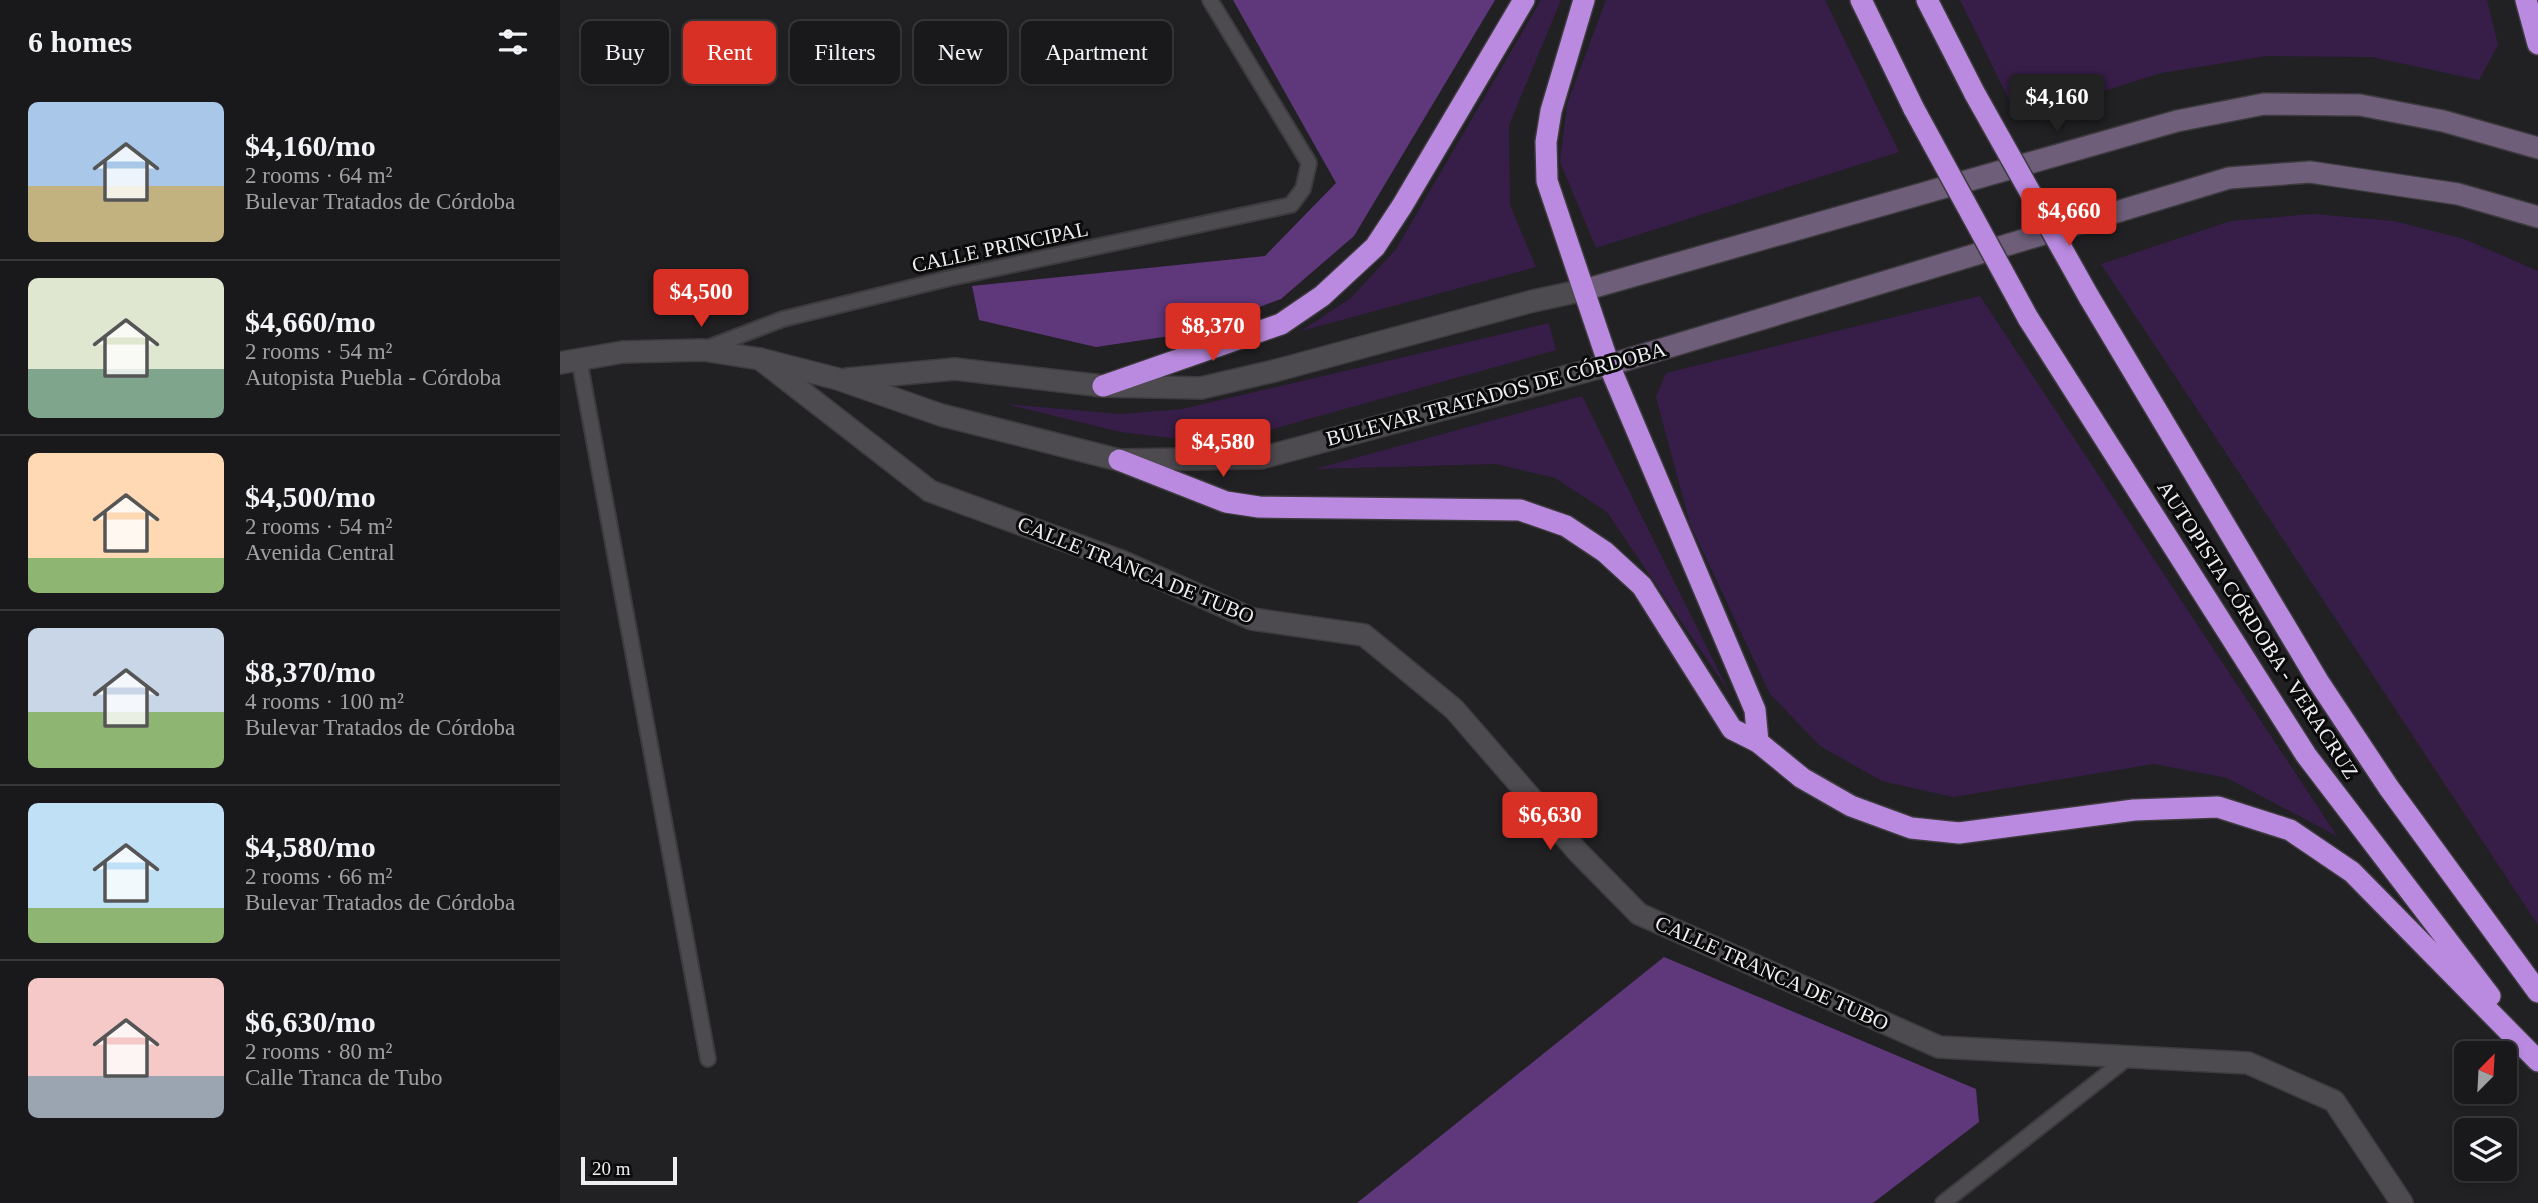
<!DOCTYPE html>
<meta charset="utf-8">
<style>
:root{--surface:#19181a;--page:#262527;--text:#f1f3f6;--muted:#9fa0a2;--line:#373739;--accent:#d93025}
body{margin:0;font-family:Georgia,serif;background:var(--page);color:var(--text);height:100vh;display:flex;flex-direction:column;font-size:26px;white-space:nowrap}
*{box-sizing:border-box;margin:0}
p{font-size:23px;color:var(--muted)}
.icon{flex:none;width:38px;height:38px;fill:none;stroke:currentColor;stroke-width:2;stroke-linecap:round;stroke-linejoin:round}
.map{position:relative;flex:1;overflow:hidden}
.side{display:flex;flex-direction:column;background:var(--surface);width:560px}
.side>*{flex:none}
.hud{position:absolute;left:21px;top:21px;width:665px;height:63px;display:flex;gap:14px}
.needle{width:46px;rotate:24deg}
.tools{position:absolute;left:1894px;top:1041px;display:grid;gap:14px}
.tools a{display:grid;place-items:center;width:63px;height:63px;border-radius:10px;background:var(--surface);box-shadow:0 4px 10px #0003,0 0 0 2px var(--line);font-size:35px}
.scale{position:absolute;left:21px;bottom:18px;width:96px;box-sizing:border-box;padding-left:7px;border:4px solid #efedf0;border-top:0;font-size:19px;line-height:24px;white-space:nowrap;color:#efedf0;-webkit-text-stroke:5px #0a0a0b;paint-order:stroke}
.price{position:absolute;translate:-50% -60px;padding:0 16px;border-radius:7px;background:var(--accent);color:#fff;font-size:23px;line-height:46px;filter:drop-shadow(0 2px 4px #0008)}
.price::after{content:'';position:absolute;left:50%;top:42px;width:21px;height:16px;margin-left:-10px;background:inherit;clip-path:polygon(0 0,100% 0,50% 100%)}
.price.current{background:#222;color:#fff}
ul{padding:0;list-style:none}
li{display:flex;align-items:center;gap:21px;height:175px;padding:0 28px}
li+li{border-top:2px solid var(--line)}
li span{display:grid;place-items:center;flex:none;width:196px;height:140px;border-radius:10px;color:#555}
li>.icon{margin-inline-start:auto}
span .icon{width:84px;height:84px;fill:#fffc;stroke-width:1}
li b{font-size:30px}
h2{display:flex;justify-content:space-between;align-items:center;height:84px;padding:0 28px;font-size:30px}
.tag{padding:0 24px;border-radius:10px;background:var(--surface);box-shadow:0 4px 10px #0003,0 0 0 2px var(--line);font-size:24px;line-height:63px}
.tag.current{background:var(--accent);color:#fff}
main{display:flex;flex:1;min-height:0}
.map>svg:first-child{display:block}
.green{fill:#371e48}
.forest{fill:#5f387c}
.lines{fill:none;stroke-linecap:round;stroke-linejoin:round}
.service-casing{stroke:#3d3b3e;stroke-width:18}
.minor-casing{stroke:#3d3b3e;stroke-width:24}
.tertiary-casing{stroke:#3d3b3e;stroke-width:24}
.secondary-casing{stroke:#3d3b3e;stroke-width:24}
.motorway-casing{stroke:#3d3b3e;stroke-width:24}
.service{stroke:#4d4b4f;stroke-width:14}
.minor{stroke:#4d4b4f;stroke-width:21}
.tertiary{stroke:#4d4b4f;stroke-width:21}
.secondary{stroke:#6e5e7a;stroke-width:21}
.motorway{stroke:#ba8ae0;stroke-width:21}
.motorway-bridge-casing{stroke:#3d3b3e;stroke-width:24;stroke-linecap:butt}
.motorway-bridge{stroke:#ba8ae0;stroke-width:21}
.labels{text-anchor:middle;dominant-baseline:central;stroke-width:6;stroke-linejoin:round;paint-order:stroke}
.street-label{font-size:21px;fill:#efedf0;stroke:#0a0a0b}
</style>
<main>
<section class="side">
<h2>6 homes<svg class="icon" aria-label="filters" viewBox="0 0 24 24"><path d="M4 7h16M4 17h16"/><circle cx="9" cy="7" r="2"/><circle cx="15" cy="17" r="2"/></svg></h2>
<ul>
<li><span style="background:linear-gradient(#a9c7e8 60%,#c2b280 0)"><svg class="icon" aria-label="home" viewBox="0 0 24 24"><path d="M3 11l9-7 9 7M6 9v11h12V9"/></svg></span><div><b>$4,160/mo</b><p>2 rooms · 64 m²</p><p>Bulevar Tratados de Córdoba</p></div></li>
<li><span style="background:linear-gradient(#dfe7d0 65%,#7fa58c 0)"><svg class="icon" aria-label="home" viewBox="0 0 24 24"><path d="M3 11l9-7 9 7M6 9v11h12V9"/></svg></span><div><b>$4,660/mo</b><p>2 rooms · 54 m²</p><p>Autopista Puebla - Córdoba</p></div></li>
<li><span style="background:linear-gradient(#ffd9b3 75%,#8fb573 0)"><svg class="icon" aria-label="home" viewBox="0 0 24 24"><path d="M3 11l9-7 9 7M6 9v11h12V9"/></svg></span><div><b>$4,500/mo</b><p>2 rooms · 54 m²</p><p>Avenida Central</p></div></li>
<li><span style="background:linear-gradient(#c9d6e8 60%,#8fb573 0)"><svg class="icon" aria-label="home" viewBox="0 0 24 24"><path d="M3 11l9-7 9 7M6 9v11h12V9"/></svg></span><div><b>$8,370/mo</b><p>4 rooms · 100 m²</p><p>Bulevar Tratados de Córdoba</p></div></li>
<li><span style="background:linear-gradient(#bfe0f5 75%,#8fb573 0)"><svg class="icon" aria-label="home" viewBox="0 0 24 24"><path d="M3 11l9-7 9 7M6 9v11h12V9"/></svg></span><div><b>$4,580/mo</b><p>2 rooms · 66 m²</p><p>Bulevar Tratados de Córdoba</p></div></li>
<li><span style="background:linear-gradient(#f6c9c9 70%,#9aa5b1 0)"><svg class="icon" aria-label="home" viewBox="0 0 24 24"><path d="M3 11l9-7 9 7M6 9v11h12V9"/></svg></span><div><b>$6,630/mo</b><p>2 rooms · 80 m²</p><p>Calle Tranca de Tubo</p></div></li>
</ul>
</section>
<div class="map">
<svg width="1978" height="1203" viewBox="0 0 1978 1203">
<rect width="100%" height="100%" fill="#212023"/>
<g class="green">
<polygon points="981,0 1001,0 949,125 950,205 976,267 741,331 791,298 836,249"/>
<polygon points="1046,0 1265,0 1339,152 1036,248 1000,162 1007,104"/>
<polygon points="1400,0 1927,0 1938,45 1919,80 1812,57 1707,56 1601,73 1458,118"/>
<polygon points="1753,214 1834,221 1904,239 1978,271 1978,925 1541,264 1671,221"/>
<polygon points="1420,296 1777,836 1667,778 1594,764 1393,797 1322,781 1260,746 1210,694 1130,524 1096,397 1106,373"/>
<polygon points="989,323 996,350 688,436 637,441 560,432 446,404 560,414 622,409"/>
<polygon points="1022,396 1169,692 1047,512 995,478 936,464 755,469"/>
</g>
<g class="forest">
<polygon points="673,0 935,0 794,236 721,299 630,333 536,347 419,320 412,286 705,256 776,183"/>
<polygon points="1104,957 1416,1089 1419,1122 1313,1203 797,1203"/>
</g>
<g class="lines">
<defs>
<g id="service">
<polyline points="147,348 223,319 386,279 731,205 743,189 749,163 650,0"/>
<polyline points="19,359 148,1059"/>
<polyline points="1383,1203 1570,1056"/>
</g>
<polyline id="minor" points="200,359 370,491 561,561 692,619 804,635 894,709 1018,852 1079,914 1379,1047 1688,1063 1774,1101 1842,1203"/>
<g id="tertiary">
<polyline points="0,363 63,352 143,350 200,359 278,379 381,415 559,460 701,458 1049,365"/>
<polyline points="287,379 395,369 543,386 641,388 714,371 973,301 1024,290"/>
</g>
<g id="secondary">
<polyline points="1024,290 1617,121 1704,104 1800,105 1883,121 1978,148"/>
<polyline points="1049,365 1669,178 1750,172 1898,194 1978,217"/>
</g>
<g id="motorway">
<polyline points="1024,0 991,111 986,142 987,181 1049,365 1195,710 1198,742 1242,778 1291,806 1351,828 1399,833 1574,810 1658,807 1730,830 1792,872 1978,1061"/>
<polyline points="1301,0 1354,109"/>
<polyline points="1367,0 1415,94"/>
<polyline points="1966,0 1978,44"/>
<polyline points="1529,297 1758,681 1829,788 1978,992"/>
<polyline points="1468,318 1746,755 1930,996"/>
<polyline points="543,386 721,324 762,296 815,247 842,206 964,0"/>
<polyline points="559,460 666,502 699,507 960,510 1006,526 1045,552 1082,586 1172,729 1198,742"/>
</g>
</defs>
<use href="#service" class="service-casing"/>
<use href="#minor" class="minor-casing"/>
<use href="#tertiary" class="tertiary-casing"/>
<use href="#secondary" class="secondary-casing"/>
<use href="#motorway" class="motorway-casing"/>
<use href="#service" class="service"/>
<use href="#minor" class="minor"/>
<use href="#tertiary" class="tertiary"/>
<use href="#secondary" class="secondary"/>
<use href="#motorway" class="motorway"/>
<defs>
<g id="motorway-bridge">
<polyline points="1415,94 1529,297"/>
<polyline points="1354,109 1468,318"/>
</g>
</defs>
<use href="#motorway-bridge" class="motorway-bridge-casing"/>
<use href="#motorway-bridge" class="motorway-bridge"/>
</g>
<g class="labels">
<g class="street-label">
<text transform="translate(440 247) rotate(-12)">CALLE PRINCIPAL</text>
<text transform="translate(936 394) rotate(-15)">BULEVAR TRATADOS DE CÓRDOBA</text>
<text transform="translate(576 570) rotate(22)">CALLE TRANCA DE TUBO</text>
<text transform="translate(1698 630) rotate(57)">AUTOPISTA CÓRDOBA - VERACRUZ</text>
<text transform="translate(1212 973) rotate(24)">CALLE TRANCA DE TUBO</text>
</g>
</g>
</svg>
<div class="tools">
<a><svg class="needle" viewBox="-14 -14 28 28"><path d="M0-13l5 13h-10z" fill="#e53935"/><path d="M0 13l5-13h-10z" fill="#9fa0a2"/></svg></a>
<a><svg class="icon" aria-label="layers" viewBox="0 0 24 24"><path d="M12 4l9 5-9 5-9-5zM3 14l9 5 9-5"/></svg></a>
</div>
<div class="scale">20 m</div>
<b class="price current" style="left:1497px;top:134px">$4,160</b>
<b class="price" style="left:1509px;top:248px">$4,660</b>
<b class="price" style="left:141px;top:329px">$4,500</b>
<b class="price" style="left:653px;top:363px">$8,370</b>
<b class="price" style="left:663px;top:479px">$4,580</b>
<b class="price" style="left:990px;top:852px">$6,630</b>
<div class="hud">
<a class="tag">Buy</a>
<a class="tag current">Rent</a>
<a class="tag">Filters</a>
<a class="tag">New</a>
<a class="tag">Apartment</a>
</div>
</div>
</main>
